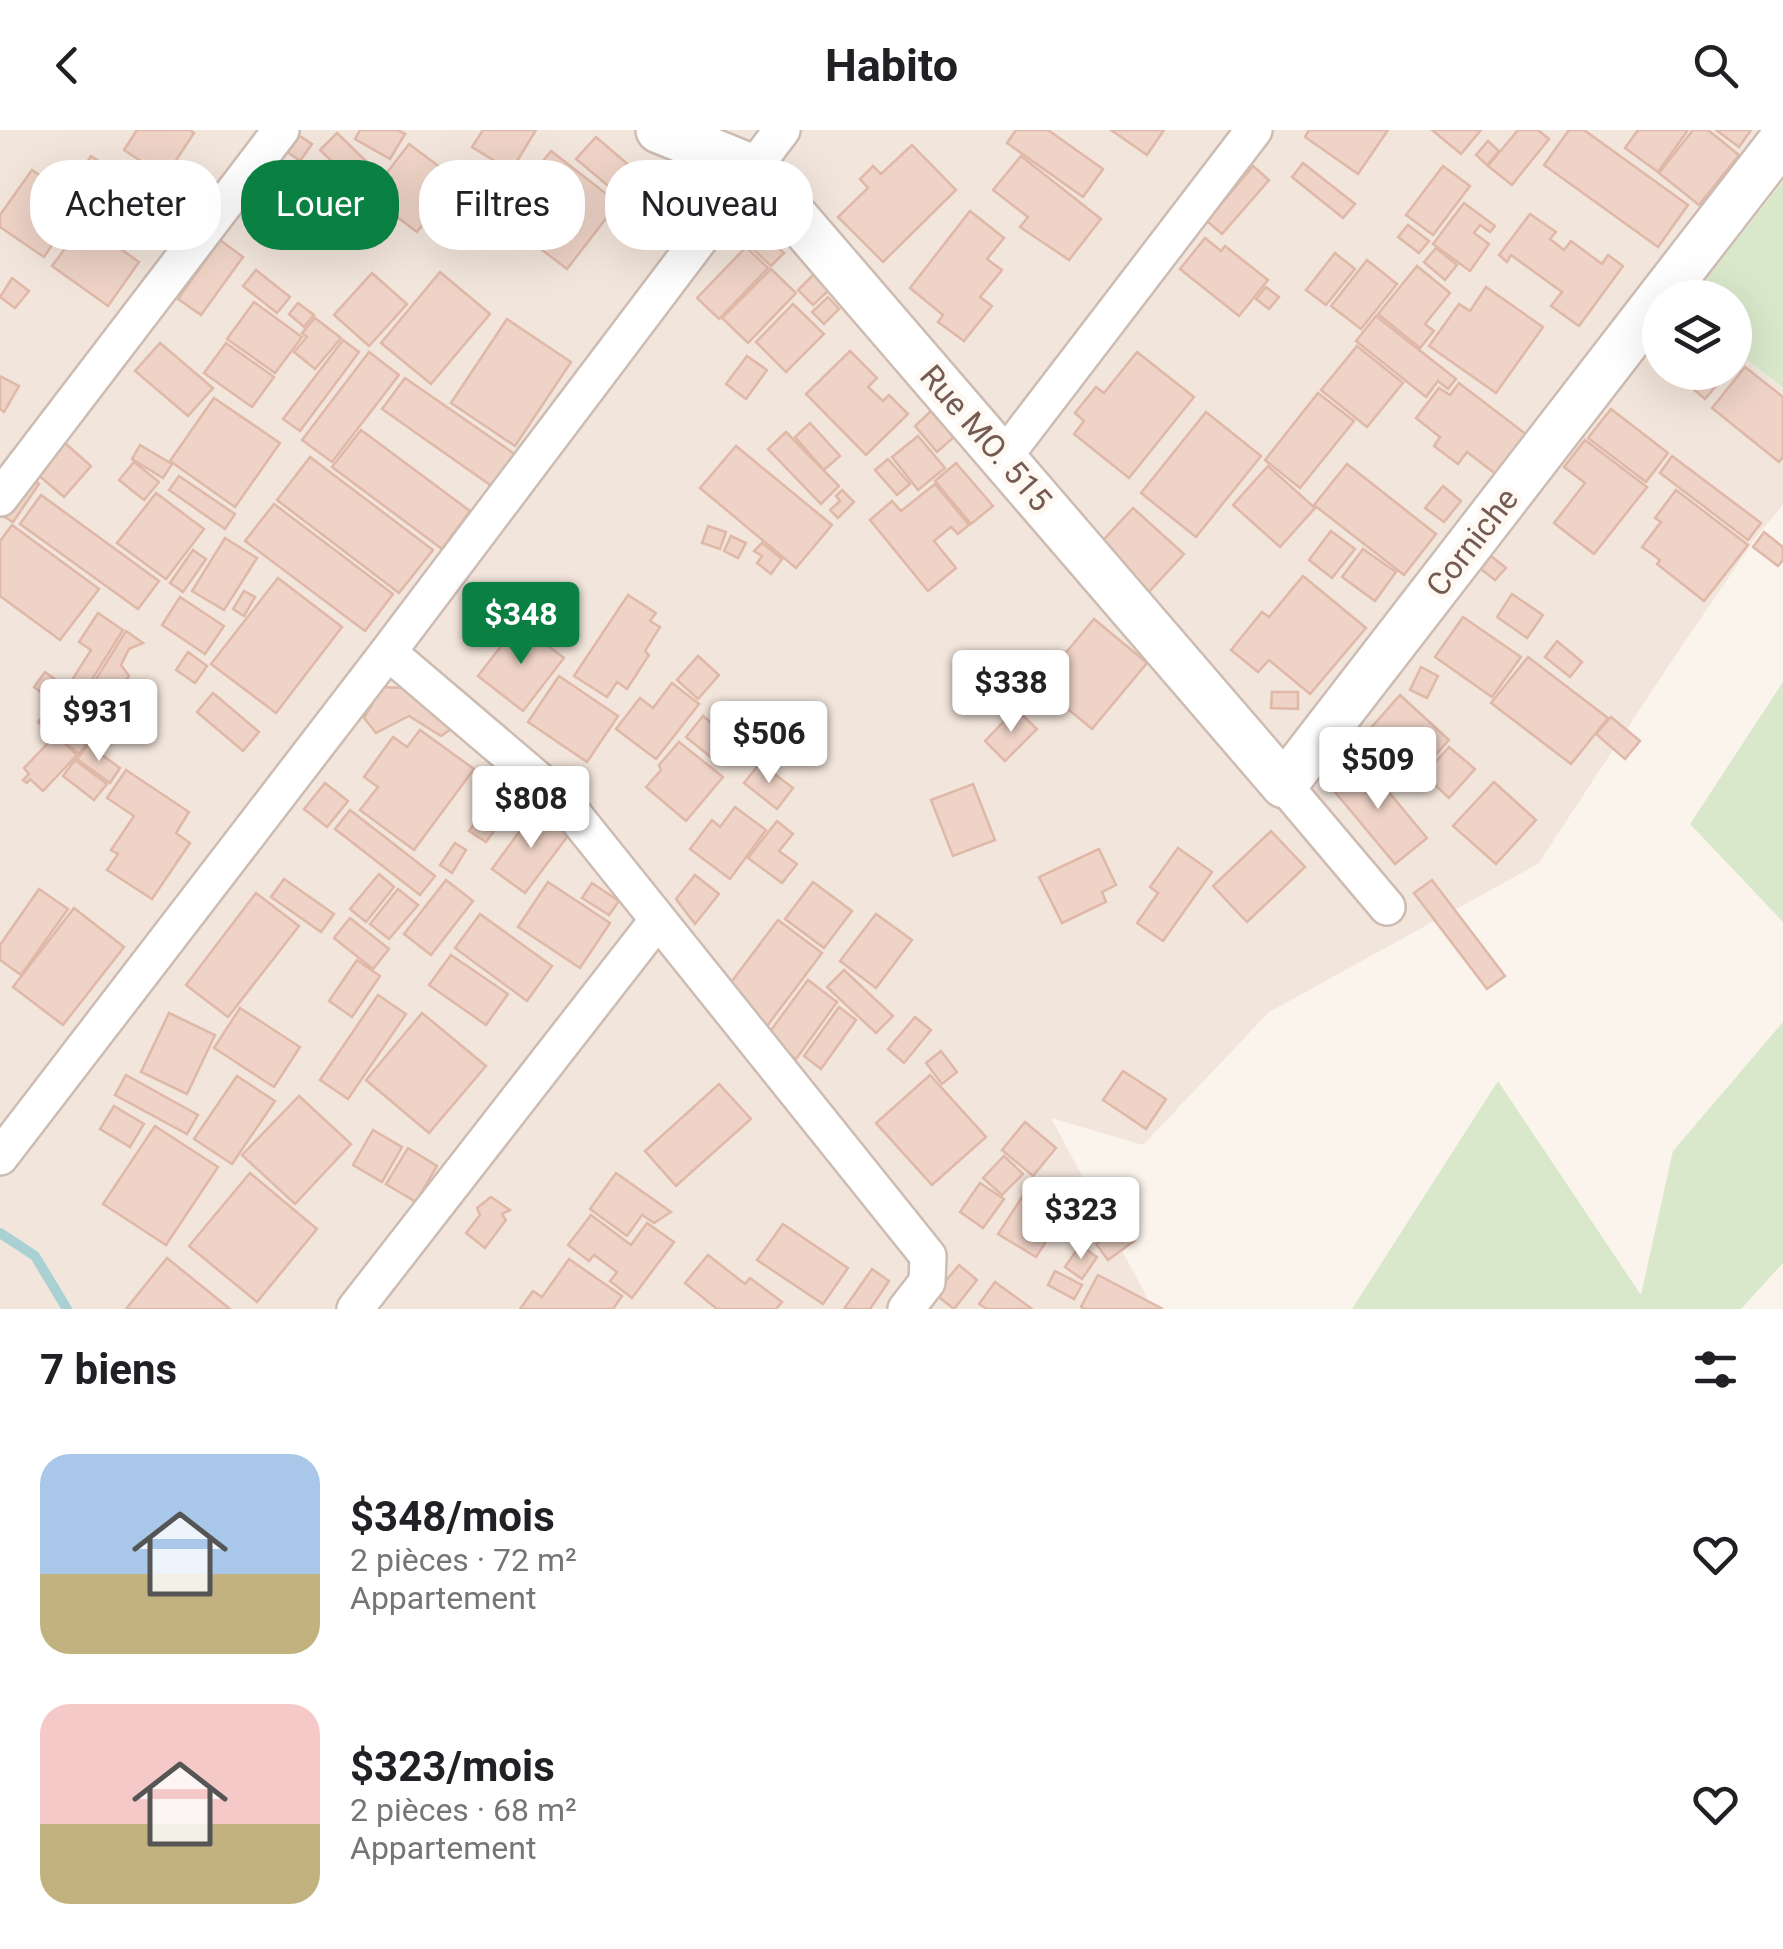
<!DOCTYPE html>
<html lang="fr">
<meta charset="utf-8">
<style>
:root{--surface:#fff;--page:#f2f2f2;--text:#202124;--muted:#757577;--accent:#0b8043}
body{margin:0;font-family:Roboto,sans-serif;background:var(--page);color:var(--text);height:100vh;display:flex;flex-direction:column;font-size:38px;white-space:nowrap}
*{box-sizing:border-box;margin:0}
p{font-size:32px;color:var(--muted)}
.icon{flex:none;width:55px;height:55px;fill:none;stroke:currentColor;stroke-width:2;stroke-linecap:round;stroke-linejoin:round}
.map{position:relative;height:1179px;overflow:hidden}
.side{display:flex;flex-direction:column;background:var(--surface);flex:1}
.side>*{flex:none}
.hud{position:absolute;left:30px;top:30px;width:1000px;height:90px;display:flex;gap:20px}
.buttons{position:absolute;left:1642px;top:150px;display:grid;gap:20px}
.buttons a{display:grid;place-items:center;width:110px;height:110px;border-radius:50%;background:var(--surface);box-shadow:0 10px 40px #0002;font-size:50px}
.price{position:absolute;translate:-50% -85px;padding:0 22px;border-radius:10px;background:#fff;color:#222;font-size:32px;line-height:65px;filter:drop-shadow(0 2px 5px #0008)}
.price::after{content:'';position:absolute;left:50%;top:60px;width:30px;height:22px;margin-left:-15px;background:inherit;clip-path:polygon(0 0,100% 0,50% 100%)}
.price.active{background:var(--accent);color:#fff}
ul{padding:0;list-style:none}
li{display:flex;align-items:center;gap:30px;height:250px;padding:0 40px}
li span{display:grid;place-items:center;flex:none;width:280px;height:200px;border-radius:30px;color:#555}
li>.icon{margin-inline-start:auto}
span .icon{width:120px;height:120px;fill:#fffc;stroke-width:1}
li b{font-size:42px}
h2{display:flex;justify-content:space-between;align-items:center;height:120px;padding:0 40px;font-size:42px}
.tag{padding:0 35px;border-radius:40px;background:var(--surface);box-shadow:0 10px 40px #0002;font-size:35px;line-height:90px}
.tag.active{background:var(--accent);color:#fff}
header{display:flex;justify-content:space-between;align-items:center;height:130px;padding:0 40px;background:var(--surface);font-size:45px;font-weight:700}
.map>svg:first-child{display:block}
.residential{fill:#f2e5db}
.green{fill:#d9e8cb}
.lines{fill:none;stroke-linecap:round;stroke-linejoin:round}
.stream{stroke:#a9d1d4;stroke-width:10}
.building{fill:#eed3c6;stroke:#dfb8a8;stroke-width:2.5}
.minor-casing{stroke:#cdbcb2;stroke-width:40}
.tertiary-casing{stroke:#cdbcb2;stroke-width:50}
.minor{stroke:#fff;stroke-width:35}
.tertiary{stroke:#fff;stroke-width:45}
.labels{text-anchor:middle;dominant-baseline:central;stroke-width:10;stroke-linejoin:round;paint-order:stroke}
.street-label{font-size:32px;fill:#745a51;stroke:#fef8f2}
</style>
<header><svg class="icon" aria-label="back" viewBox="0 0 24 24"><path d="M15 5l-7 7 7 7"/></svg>Habito<svg class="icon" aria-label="search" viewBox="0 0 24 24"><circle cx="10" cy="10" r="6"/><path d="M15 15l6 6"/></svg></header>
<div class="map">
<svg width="1783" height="1179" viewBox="0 0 1783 1179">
<rect width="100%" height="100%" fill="#fbf4ec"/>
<polygon class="residential" points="0,0 1783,0 1783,50 1691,167 1660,168 1660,242 1735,242 1735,221 1783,259 1783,375 1756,407 1671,532 1538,734 1269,882 1143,1015 1051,988 1147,1167 1139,1179 0,1179"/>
<g class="green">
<polygon points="1783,51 1783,258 1735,221 1735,168 1692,167"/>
<polygon points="1783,552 1783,792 1690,694"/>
<polygon points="1783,892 1783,1133 1741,1179 1352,1179 1498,951 1641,1165 1673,1021"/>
</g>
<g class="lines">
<polyline class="stream" points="0,1103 35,1126 67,1179"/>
</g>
<g class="building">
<polygon points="137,0 190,0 194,3 165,47 124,20"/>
<polygon points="360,0 398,0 405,4 390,29 355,9"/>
<polygon points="483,0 536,0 511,41 472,17"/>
<polygon points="1016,0 1048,0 1103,39 1083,67 1007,13"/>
<polygon points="1111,0 1164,0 1147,25"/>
<polygon points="1309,0 1388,0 1358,44 1305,7"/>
<polygon points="1432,0 1481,0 1461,24"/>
<polygon points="1518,0 1538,0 1549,9 1512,55 1488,36"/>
<polygon points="1569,0 1584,0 1688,75 1658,117 1544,35"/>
<polygon points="1638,0 1688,0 1658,42 1625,18"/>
<polygon points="1693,0 1708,0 1739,25 1699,75 1659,43"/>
<polygon points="1716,0 1751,0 1739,17"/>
<polygon points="337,3 367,32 350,49 320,20"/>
<polygon points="297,4 312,14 300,31 286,21"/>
<polygon points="596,7 632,38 613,60 576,29"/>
<polygon points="1488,11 1499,21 1487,35 1476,25"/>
<polygon points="409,14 457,50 417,102 369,66"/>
<polygon points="912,15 956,60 883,132 838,87 868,58 860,49 873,36 881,44"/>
<polygon points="551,21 618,73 567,139 499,87"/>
<polygon points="91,26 144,61 144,65 156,74 147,87 145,98 75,51"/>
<polygon points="1021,26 1101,89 1069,130 1020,97 1028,87 993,60"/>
<polygon points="1303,33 1355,74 1343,88 1292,47"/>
<polygon points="1253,36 1269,50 1222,104 1207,91"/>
<polygon points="1443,36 1470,56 1433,105 1406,85"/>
<polygon points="32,40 73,68 54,95 62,100 44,127 0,97 0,85"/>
<polygon points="84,60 157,109 151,117 136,107 129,110 121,104 117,110 71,79"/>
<polygon points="1464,73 1495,96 1490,102 1480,95 1474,103 1489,114 1470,141 1433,114"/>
<circle cx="163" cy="91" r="13"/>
<polygon points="970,81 1004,108 987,129 1002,140 980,167 992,176 964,211 938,192 943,185 910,158"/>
<polygon points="1530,84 1556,102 1550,109 1564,120 1571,111 1602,134 1608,125 1623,136 1579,196 1551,176 1562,162 1511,125 1507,132 1499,125"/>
<polygon points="749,89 759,99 746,112 735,101"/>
<polygon points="84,93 139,132 108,176 52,136"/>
<polygon points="1408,95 1429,111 1419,123 1398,107"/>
<polygon points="761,101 784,123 771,136 748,114"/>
<polygon points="1205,108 1221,121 1225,116 1268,150 1239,186 1180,139"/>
<polygon points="220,110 243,127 201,185 178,169"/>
<polygon points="746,117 768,138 719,189 697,168"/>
<polygon points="1436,118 1457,135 1445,150 1424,132"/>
<polygon points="1335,123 1355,139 1326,175 1306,160"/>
<polygon points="1367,130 1397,154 1361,199 1331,176"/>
<polygon points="1417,136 1450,163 1425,194 1434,201 1420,218 1378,184"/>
<polygon points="771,139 796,163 748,213 722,188"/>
<polygon points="256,140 290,167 277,183 243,156"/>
<polygon points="440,142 490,184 431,254 381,213"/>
<polygon points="372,143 407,174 369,216 334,185"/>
<polygon points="814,144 829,160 813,175 798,160"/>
<polygon points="12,148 29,161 15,178 0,167"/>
<polygon points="1266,157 1279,167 1269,179 1256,169"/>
<polygon points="1486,157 1543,197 1496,263 1429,216 1459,174 1470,181"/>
<polygon points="828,167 839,179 824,194 812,182"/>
<polygon points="254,172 302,207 275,243 227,209"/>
<polygon points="298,173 314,185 304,197 289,184"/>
<polygon points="793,174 824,204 786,242 756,212"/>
<polygon points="1376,186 1456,249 1448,259 1438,251 1426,267 1356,211"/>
<polygon points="315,188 341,208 315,239 294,222 307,207 302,203"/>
<polygon points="507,189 571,232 515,316 451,273"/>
<polygon points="343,210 359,222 300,301 283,289"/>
<polygon points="160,213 213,258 188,286 135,241"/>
<polygon points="226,213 274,247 252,277 204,243"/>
<polygon points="1357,216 1403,253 1367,297 1321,260"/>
<polygon points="850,221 877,248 868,257 883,271 889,265 908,284 866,325 806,264"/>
<polygon points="369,222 399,245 332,332 302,310"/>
<polygon points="1137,222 1194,267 1129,348 1074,304 1084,291 1075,283 1096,257 1104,263"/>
<polygon points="747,226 767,240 746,269 726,254"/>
<polygon points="1745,237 1783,267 1783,327 1779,332 1712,278"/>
<polygon points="1673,242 1726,242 1727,243 1705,269"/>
<polygon points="0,246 19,256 4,282 0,279"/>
<polygon points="405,248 516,325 493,357 382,279"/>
<polygon points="1459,253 1527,305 1497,345 1467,322 1458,334 1434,316 1440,307 1416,288 1439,258 1450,265"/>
<polygon points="1318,263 1354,291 1300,358 1265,330"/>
<polygon points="214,268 280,313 235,377 170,331"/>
<polygon points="1611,279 1668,323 1646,352 1588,308"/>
<polygon points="931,281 954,307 937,322 915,296"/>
<polygon points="1206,282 1261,326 1196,407 1141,363"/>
<polygon points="810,293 840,326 824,340 795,307"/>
<polygon points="361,300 470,381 442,419 332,337"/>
<polygon points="786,302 839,356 821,374 768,319"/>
<polygon points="918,306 945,338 918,360 892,327"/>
<polygon points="1585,310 1647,357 1594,424 1554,393 1585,353 1564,337"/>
<polygon points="65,313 91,336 64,367 37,344"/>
<polygon points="140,315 172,334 163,348 132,329"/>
<polygon points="736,316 832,395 796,438 700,358"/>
<polygon points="1672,326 1761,393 1748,410 1660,343"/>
<polygon points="310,327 433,420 399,463 277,370"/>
<polygon points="888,329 910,354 897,365 875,340"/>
<polygon points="134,332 159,352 144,370 119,350"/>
<polygon points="956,333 993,376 971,394 935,351"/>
<polygon points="1347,334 1436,404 1404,445 1314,375"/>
<polygon points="1268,336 1315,378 1280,417 1233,375"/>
<polygon points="179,346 235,384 225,399 169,360"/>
<polygon points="29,348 39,354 13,392 3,386"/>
<polygon points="935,354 969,395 958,404 951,397 934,411 956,438 928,461 870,390 892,371 901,381"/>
<polygon points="1443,356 1461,371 1444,392 1425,378"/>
<polygon points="842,360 854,372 838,388 830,380 840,371 836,366"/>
<polygon points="1676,360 1748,415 1704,471 1657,434 1660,430 1642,417 1661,392 1655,388"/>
<polygon points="156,363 204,399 166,449 117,413"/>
<polygon points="41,365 159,451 138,479 20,394"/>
<polygon points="274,374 393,464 365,501 245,411"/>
<polygon points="1133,378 1184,424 1145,466 1094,420"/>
<polygon points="12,395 99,459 60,510 0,466 0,411"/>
<polygon points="708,396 726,402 720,419 702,413"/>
<polygon points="1331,401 1355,419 1332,448 1309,430"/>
<polygon points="1764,402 1783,417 1783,430 1778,436 1753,417"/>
<polygon points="731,406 746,413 738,428 724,421"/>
<polygon points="225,408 257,428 224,480 192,461"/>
<polygon points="762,413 782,429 771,444 757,433 762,426 754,421"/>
<polygon points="1363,419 1396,442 1375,471 1342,447"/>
<polygon points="193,420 206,429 183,462 170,453"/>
<polygon points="1491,426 1506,438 1495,450 1481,439"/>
<polygon points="1303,446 1366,498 1310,564 1269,530 1258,542 1231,520 1262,482 1269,487"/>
<polygon points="278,448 342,497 276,583 211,534"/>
<polygon points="244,461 255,467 244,486 233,479"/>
<polygon points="1512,464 1543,485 1527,508 1497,487"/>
<polygon points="628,465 656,483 650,491 660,497 645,521 649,525 627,559 617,552 607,567 574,546"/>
<polygon points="180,467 224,496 205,524 162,495"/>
<polygon points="98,483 123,500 86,559 72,550 91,520 79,512"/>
<polygon points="1463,487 1521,527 1492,567 1435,527"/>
<polygon points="1094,489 1147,533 1092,599 1039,555"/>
<polygon points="519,493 564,528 523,581 478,546"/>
<polygon points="126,501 143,513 129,519 121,535 129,546 110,573 90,559"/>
<polygon points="1557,511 1582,532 1570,547 1545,527"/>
<polygon points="188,522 207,536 195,553 176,540"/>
<polygon points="698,526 719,545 698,569 677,550"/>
<polygon points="1528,527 1608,588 1571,634 1491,573"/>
<polygon points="1421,537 1438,546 1427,568 1410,560"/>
<polygon points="45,542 87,573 76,588 34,557"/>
<polygon points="559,546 618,586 587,632 528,592"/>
<polygon points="672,553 699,574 656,629 616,599 640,568 653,578"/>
<polygon points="382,557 424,559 457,595 441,606 409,586 376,603 364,588"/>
<polygon points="1272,562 1298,562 1298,579 1271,578"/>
<polygon points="213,563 259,602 243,621 197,582"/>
<polygon points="1400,565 1449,610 1419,643 1370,599"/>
<polygon points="53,572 94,604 79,624 38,592"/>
<polygon points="1016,579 1037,599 1005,631 985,611"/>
<polygon points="703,586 730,608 713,629 686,607"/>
<polygon points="1611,587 1640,611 1625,629 1596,604"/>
<polygon points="420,600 474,639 414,720 360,680 378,657 364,647 393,607 407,617"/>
<polygon points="56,605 77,625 43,661 30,649 27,653 23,650 29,644 24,638"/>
<polygon points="679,612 723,647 686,691 646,657 661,640 659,635"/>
<polygon points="88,615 120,638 110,653 77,629"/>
<polygon points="1449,617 1475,639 1449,668 1424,645"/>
<polygon points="75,630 107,654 94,670 63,646"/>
<polygon points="1362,630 1427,708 1395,734 1330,656"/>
<polygon points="760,633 793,658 777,679 744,653"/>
<polygon points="126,640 189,682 176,703 190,713 152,769 107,740 118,724 111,720 134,686 107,668"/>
<polygon points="504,651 521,663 486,712 469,701"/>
<polygon points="1494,652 1536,690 1496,734 1453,696"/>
<polygon points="325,653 348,671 327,697 304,679"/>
<polygon points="973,654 995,710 953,726 931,670"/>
<polygon points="735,677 766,700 730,749 690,719 712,690 720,697"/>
<polygon points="536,679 570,703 525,763 492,739"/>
<polygon points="350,680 435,746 420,765 335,699"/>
<polygon points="777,691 793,704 779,721 797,734 782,753 748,728"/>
<polygon points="1271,701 1305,737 1247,792 1213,756"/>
<polygon points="455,713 466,720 452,743 440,735"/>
<polygon points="1178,718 1212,742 1163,811 1137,793 1158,763 1150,757"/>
<polygon points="1099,719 1116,755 1102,762 1106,772 1062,793 1039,747"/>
<polygon points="379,744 394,757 366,792 350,779"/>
<polygon points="695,745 719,764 695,794 676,769"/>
<polygon points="284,749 334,784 321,802 271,767"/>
<polygon points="446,750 473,771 431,825 404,804"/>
<polygon points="1432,750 1505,846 1487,859 1414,763"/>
<polygon points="548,752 610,793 580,838 518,797"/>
<polygon points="813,752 852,781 824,818 785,789"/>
<polygon points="592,753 619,771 609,785 582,768"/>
<polygon points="39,759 68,779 21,845 0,830 0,815"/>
<polygon points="398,759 418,775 389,809 370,794"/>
<polygon points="256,763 299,796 228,887 186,855"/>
<polygon points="74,778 124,817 63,895 13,857"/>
<polygon points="480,784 552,836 527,871 455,818"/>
<polygon points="876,784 912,810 876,858 840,831"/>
<polygon points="350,788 389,819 373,839 334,808"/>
<polygon points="778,790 822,823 764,900 720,867"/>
<polygon points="451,825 508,864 486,895 429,855"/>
<polygon points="357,830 380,846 352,887 329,871"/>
<polygon points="844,840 893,886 876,903 827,857"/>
<polygon points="808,850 837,872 796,929 766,907"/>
<polygon points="378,865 406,884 348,969 320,950"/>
<polygon points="839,877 856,890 821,939 804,926"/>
<polygon points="240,878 300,917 274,957 214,918"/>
<polygon points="169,883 215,905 187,964 141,942"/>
<polygon points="422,883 486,936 429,1003 366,950"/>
<polygon points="915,887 931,900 904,933 888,919"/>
<polygon points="941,921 957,942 942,954 926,933"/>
<polygon points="1123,941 1166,969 1146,999 1103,970"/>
<polygon points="126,945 198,985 187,1004 115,965"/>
<polygon points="930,945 986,1007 932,1055 876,993"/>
<polygon points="237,946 275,971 232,1034 194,1009"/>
<polygon points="719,954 751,989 676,1056 645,1021"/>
<polygon points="299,966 351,1014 295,1074 242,1025"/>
<polygon points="114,976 144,994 130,1017 100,999"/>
<polygon points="1025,992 1056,1018 1033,1046 1002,1020"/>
<polygon points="155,996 218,1037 166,1115 103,1074"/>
<polygon points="373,1000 402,1017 382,1052 353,1035"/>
<polygon points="408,1018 437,1036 416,1072 386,1054"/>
<polygon points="1004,1026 1023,1044 1002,1065 983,1048"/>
<polygon points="250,1043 317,1099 257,1172 189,1116"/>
<polygon points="616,1043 671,1082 654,1093 642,1085 627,1106 590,1079"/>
<polygon points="980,1053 1004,1069 983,1098 960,1082"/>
<polygon points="1028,1058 1065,1082 1036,1127 998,1104"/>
<polygon points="491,1067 510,1080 502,1084 506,1090 485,1118 466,1103 480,1085 477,1078"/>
<polygon points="1115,1072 1124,1087 1104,1099 1094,1084"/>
<polygon points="591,1085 631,1115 647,1093 674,1112 632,1168 610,1151 617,1142 594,1125 589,1131 568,1115"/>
<polygon points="783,1094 848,1138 823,1174 757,1130"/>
<polygon points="1122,1095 1134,1111 1108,1130 1096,1114"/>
<polygon points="1080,1115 1097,1127 1082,1149 1065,1137"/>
<polygon points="708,1125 745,1154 750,1148 782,1172 776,1179 717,1179 685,1153"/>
<polygon points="167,1128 230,1179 126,1179"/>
<polygon points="569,1129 622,1166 613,1179 520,1179 533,1161 542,1167"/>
<polygon points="959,1135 977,1150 954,1179 935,1164"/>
<polygon points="872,1139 889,1151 870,1179 844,1179"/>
<polygon points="1055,1141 1082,1155 1074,1169 1048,1155"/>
<polygon points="1098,1145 1163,1179 1085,1179 1081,1177"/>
<polygon points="995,1152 1032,1179 987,1179 979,1174"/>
</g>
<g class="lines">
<defs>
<g id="minor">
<polyline points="1003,328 1254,0"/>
<polyline points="0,368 281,0"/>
<polyline points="388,522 563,671 928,1126 927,1152 906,1179"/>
<polyline points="1284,655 1387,777"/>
<polyline points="0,1027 388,522 782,0"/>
<polyline points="355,1179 657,791"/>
</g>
<g id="tertiary">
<polyline points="659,0 753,38 1284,655 1660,168"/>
<polyline points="1660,168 1783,9"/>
</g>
</defs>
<use href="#minor" class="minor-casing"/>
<use href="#tertiary" class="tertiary-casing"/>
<use href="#minor" class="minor"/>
<use href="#tertiary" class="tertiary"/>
</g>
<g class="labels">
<g class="street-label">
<text transform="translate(986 308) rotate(49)">Rue MO. 515</text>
<text transform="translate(1472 412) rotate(-52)">Corniche</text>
</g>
</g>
</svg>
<div class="buttons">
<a><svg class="icon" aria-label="layers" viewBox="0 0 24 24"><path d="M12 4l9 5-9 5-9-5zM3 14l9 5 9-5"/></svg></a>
</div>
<b class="price active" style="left:521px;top:537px">$348</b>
<b class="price" style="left:1011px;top:605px">$338</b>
<b class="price" style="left:99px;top:634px">$931</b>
<b class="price" style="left:769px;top:656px">$506</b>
<b class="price" style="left:1378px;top:682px">$509</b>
<b class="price" style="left:531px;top:721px">$808</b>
<b class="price" style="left:1081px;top:1132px">$323</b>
<div class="hud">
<a class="tag">Acheter</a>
<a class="tag active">Louer</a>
<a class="tag">Filtres</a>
<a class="tag">Nouveau</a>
</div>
</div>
<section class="side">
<h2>7 biens<svg class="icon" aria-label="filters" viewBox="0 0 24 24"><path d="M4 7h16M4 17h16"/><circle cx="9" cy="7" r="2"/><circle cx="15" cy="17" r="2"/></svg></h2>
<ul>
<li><span style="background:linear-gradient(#a9c7e8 60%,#c2b280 0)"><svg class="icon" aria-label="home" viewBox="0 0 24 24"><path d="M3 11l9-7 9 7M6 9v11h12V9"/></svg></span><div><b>$348/mois</b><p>2 pièces · 72 m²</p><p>Appartement</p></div><svg class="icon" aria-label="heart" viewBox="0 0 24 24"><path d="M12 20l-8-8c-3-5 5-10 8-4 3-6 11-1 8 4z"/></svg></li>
<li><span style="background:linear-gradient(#f6c9c9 60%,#c2b280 0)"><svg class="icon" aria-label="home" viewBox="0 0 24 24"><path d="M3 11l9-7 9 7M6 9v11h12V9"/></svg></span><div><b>$323/mois</b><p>2 pièces · 68 m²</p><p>Appartement</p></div><svg class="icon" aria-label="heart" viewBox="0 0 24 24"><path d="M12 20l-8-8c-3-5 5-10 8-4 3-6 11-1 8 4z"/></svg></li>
</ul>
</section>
